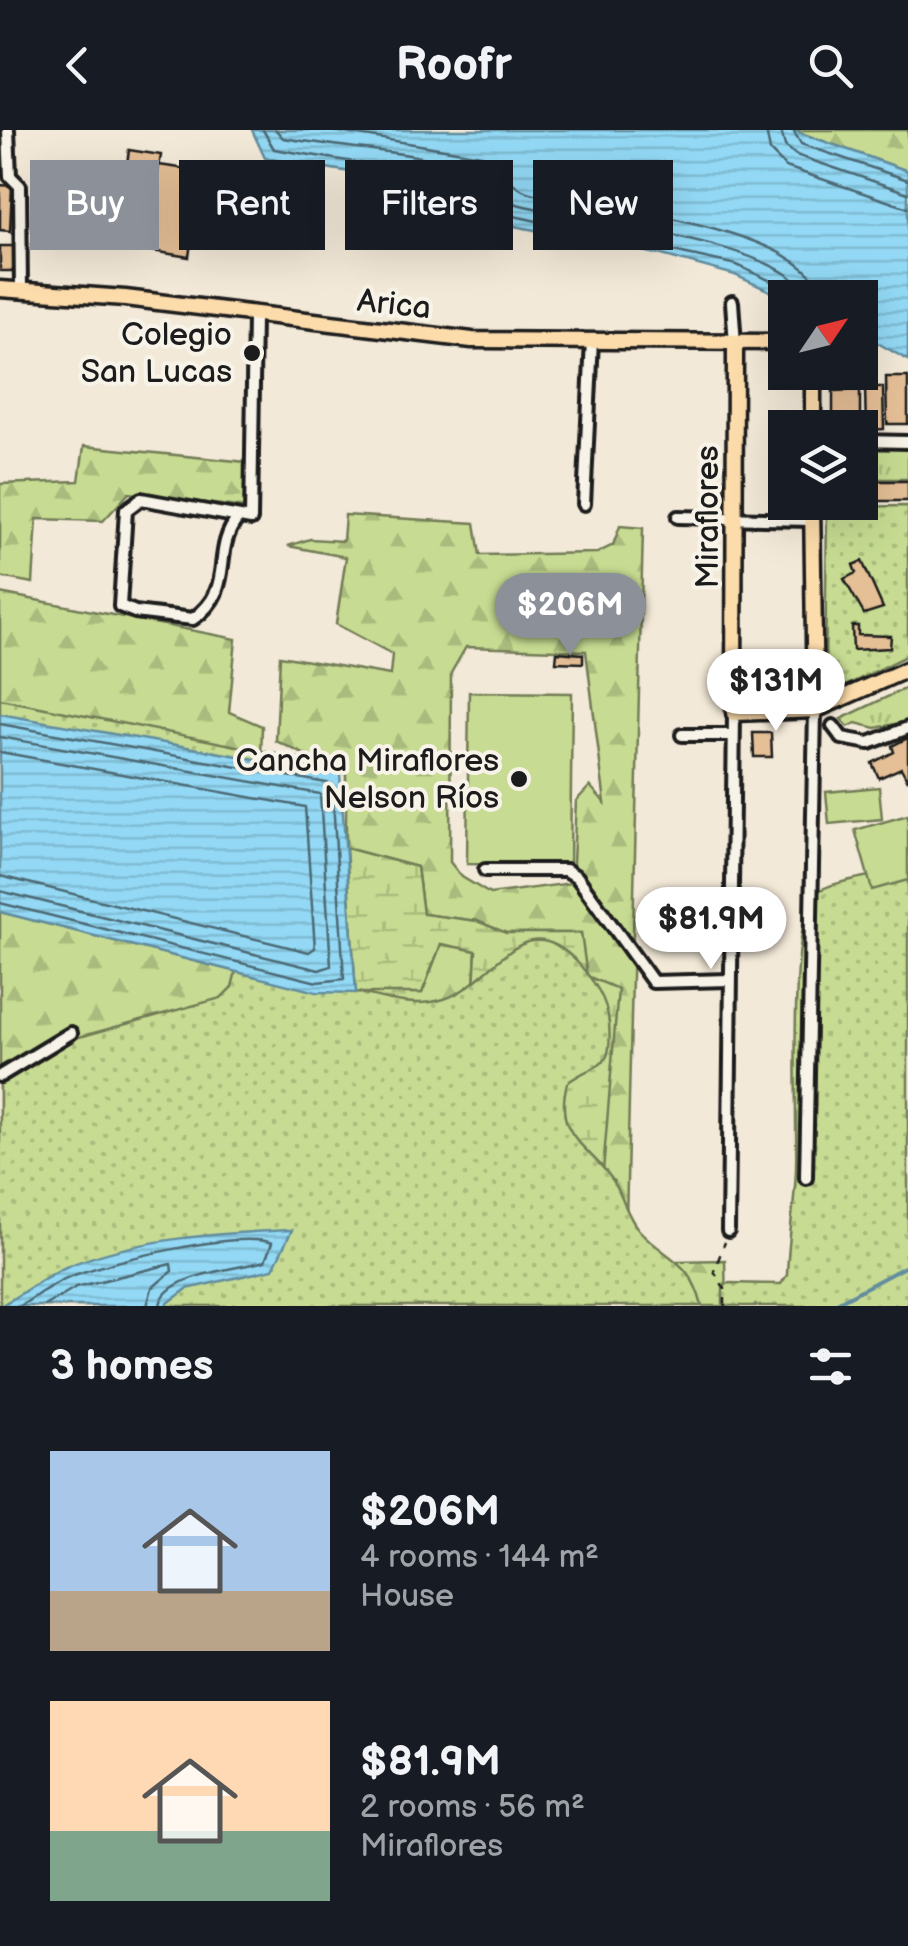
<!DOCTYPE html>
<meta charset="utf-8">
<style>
:root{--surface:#171b24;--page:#20242c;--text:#f1f3f6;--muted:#9ea1a6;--accent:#8c9099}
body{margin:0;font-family:"Balsamiq Sans",sans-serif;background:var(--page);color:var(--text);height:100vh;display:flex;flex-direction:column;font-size:38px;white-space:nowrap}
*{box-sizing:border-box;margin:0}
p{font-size:32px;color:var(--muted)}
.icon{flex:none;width:55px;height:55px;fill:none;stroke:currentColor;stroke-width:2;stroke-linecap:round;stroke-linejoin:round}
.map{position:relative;height:1176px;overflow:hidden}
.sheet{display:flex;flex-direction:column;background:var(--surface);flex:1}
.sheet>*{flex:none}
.hud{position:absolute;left:30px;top:30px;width:850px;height:90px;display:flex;gap:20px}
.needle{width:65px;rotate:55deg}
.fabs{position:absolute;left:768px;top:150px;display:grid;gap:20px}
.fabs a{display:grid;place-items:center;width:110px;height:110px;border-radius:0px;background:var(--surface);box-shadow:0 10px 40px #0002;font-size:50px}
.price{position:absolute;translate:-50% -85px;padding:0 22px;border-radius:35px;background:#fff;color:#222;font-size:32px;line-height:65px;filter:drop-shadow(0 2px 5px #0008)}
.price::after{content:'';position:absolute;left:50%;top:60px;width:30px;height:22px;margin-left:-15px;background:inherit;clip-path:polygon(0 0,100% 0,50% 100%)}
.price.active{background:var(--accent);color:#fff}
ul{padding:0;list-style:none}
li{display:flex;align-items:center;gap:30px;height:250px;padding:0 50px}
li span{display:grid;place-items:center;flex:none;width:280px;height:200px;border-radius:0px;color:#555}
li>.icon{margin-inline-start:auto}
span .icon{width:120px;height:120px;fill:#fffc;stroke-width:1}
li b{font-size:42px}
h2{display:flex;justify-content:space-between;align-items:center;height:120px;padding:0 50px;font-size:42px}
.pill{padding:0 35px;border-radius:0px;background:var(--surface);box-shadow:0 10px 40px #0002;font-size:35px;line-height:90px}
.pill.active{background:var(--accent);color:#fff}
header{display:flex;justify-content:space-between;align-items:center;height:130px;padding:0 50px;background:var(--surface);font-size:45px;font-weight:800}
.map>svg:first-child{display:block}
.grass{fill:url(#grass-tufts);stroke:#727c57;stroke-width:2.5}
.forest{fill:url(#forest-firs);stroke:#727c57;stroke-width:2.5;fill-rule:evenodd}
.wetland{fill:url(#wetland-marsh);stroke:#727c57;stroke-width:2.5}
.park{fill:url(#park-dots);stroke:#727c57;stroke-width:2.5}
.garden{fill:#c7dc92;stroke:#727c57;stroke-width:2.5}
.water{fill:url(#water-rules);stroke:#638d9e;stroke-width:2.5}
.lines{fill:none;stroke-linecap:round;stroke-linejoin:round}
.shore{stroke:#4c6873;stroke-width:2.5}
.stream{stroke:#638d9e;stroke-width:4}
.building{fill:#e5bf96;stroke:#1c1c1c;stroke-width:2.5}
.minor-casing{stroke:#1c1c1c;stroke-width:18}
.major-casing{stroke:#1c1c1c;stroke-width:21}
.path{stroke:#1c1c1c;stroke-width:2.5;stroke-dasharray:8 8;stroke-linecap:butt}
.minor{stroke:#f7f3e8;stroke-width:10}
.major{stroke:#fddcac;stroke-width:14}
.poi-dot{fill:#1c1c1c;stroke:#f7f3e8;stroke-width:4}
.labels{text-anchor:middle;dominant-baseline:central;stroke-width:8;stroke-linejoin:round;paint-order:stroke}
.street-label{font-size:32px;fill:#1c1c1c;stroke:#f7f3e8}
.poi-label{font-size:32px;fill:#1c1c1c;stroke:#f7f3e8;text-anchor:end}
</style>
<header><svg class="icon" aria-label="back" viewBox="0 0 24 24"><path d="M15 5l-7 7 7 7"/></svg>Roofr<svg class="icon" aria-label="search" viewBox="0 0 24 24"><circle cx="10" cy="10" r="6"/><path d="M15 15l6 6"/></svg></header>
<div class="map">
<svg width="908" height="1176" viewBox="0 0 908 1176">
<defs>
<pattern id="grass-tufts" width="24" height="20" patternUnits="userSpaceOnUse" patternTransform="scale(2.5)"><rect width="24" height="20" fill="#c7dc92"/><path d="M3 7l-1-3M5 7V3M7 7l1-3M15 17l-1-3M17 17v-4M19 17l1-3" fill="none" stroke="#aabc7d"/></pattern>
<pattern id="forest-firs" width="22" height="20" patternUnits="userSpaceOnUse" patternTransform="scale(2.5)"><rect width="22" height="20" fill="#c7dc92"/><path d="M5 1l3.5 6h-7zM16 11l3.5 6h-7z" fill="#aabc7d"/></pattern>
<pattern id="wetland-marsh" width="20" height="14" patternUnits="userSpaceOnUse" patternTransform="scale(2.5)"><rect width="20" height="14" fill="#c7dc92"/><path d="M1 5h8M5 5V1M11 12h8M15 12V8" fill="none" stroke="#aabc7d"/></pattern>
<pattern id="park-dots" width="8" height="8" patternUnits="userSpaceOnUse" patternTransform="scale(2.5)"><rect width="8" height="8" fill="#c7dc92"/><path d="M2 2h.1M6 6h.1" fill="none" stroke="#aabc7d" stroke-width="1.8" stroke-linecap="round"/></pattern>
<pattern id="water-rules" width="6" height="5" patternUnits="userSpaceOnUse" patternTransform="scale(2.5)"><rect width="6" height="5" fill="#93d9f5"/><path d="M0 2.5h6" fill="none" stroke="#7ebad1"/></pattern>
</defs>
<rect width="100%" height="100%" fill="#f3e9d8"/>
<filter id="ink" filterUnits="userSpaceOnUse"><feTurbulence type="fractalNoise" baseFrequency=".01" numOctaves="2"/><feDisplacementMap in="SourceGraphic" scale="20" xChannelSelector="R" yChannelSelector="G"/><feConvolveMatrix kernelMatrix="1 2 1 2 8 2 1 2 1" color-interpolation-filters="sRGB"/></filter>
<g filter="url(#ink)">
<g class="grass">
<rect x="860" y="316" width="48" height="33"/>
<polygon points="908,557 908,591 876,598 856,593 848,597 841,589"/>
</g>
<g class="forest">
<polygon points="792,0 908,0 908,41"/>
<polygon points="84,316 246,332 245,378 129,363 103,391 37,389 33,453 0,447 0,354 79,351"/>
<path d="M345,385L475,393L480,425L597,423L613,415L620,396L643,398L625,1132L725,1130L726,1176H684L591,1128L581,803H506L477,791L423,784L417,737L346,718V644L276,611L280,526L390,545L392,524L336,494L346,427L288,416L310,409L343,411ZM466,517L586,521L605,673L590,656L576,671L572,753L490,764L462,747L450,732L451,543Z"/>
<polygon points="0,463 236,509 229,582 262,596 261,630 0,584"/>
<polygon points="0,782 317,862 422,863 441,814 476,820 457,1176 0,1102"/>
</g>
<polygon class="wetland" points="346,718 417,737 423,784 477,791 506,803 581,803 587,846 618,859 596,1126 457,1176 476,821 441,814 422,863 356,863"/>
<g class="park">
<polygon points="908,376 908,525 841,558 825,548 827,377"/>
<path d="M0,569L327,634L337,649L353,861C383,868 413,879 444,869C495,853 521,772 578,833C594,851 607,869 609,893C613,944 599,929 567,953C553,1008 589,1014 614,1052C623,1067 627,1087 639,1100C668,1131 690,1129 702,1176H0V937L50,915L221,868L232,857L236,841L0,771Z"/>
<path d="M908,738V1176H723V1158L728,1153L781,1154L787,1145C788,1110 795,1074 796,1038C798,985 787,801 814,765C824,751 888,744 908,738Z"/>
</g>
<g class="garden">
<polygon points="469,562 572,563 570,736 467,734"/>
<polygon points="879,657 882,689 829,694 826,662"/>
<polygon points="908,685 908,750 872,760 855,700"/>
</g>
<g class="water">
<polygon points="252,0 792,0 908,41 908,230 860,203 860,168 785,168 735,145 662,125 499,93 473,62 265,28"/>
<polygon points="0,584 340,644 356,863 316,862 0,782"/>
<path d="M292,1100L273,1139L187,1159L164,1176H0C23,1164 44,1146 68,1136C138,1108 218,1103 292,1100Z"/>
</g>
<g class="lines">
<g class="shore">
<polyline points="263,0 274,19 476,52 505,84 737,135 788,159 795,168"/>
<path d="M276,0L283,8C345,18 418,22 478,40C496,45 500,69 517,74C570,89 794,113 807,168"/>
<path d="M328,0L481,25C501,31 504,50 521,59C534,67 559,67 574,70C628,80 813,104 822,168"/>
<polyline points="766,0 770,21 786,37 908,78"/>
<polyline points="781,0 785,16 796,25 908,63"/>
<polyline points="793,0 801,14 908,50"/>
<polyline points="0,594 332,654 344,849 317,852 0,773"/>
<polyline points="0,607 320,664 331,836 319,840 0,761"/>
<polyline points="0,622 305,677 315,818 309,822 0,746"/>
<path d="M20,1176C37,1166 55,1151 74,1145C114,1131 235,1100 272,1113L265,1131C238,1139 163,1144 160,1176"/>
<polyline points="44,1176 76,1157 171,1134 172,1141 152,1158 147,1176"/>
</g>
<polyline class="stream" points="831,1176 908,1135"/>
</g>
<g class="building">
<polygon points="129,20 161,25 146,120 115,115"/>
<polygon points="159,35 201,41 189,127 146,120"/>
<polygon points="0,55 12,56 10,101 0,100"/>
<polygon points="237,66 252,68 247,111 232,109"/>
<rect x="0" y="116" width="14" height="25"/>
<polygon points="886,247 908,247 908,294 887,294"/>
<polygon points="865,257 883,257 884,299 866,300"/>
<polygon points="860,260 860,298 833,296 833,261"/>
<rect x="860" y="351" width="48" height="20"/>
<polygon points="862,431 883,478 864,484 844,449 856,443 853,435"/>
<polygon points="852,496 858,496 858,505 891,506 890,518 853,520"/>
<polygon points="557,522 583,524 583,533 556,532"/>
<polygon points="745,534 762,535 762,565 745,564"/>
<polygon points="783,551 799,551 798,569 782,569"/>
<polygon points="753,603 771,603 772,627 754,627"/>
<polygon points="908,608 908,651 901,638 879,648 872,633 894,622 892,616"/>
</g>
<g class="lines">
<defs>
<g id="minor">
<polyline points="8,0 10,46 20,56 21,160"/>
<polyline points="732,172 735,214"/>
<polyline points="860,311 908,312"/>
<polyline points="584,374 592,210"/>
<polyline points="678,387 812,390"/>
<path d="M238,388C210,422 237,458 193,489L135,482L120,476L126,380L141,369L251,389L254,187"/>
<polyline points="833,596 842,608 869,613 908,598"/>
<polyline points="682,605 733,605"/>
<polyline points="485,740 566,740 577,747 653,852 730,850"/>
<polyline points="0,946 71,903"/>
<polyline points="806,1048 815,580"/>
<polyline points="728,1101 734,583"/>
</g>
<g id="major">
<polyline points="0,159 125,168 472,210 785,212"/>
<polyline points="735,214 734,583 815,580 908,539"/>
<polyline points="813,298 813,242"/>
<polyline points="812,372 815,580"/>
</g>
</defs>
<use href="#minor" class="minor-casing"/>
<use href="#major" class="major-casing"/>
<polyline class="path" points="725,1176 725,1159 714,1141 725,1112"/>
<use href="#minor" class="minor"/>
<use href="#major" class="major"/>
</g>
</g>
<g class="poi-dot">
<circle cx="252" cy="223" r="10"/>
<circle cx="519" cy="649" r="10"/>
</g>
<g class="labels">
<g class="street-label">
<text transform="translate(394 175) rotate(6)">Arica</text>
<text transform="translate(708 387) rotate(-90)">Miraflores</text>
</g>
<g class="poi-label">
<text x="232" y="205">Colegio<tspan x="232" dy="37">San Lucas</tspan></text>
<text x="499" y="631">Cancha Miraflores<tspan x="499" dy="37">Nelson Ríos</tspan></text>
</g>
</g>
</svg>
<div class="fabs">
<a><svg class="needle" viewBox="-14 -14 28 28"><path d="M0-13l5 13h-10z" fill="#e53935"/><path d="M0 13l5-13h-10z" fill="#9ea1a6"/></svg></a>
<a><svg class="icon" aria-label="layers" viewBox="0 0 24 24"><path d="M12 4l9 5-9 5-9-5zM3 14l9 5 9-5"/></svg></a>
</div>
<b class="price active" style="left:570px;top:528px">$206M</b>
<b class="price" style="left:776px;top:604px">$131M</b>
<b class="price" style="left:711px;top:842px">$81.9M</b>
<div class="hud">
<a class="pill active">Buy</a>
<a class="pill">Rent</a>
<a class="pill">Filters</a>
<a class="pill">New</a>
</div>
</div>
<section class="sheet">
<h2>3 homes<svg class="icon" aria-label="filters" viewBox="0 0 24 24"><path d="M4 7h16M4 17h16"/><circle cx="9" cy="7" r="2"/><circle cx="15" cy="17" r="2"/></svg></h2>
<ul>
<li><span style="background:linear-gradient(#a9c7e8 70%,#b9a48a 0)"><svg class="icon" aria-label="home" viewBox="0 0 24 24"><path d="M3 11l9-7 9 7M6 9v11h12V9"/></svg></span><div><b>$206M</b><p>4 rooms · 144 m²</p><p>House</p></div></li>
<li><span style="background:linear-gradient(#ffd9b3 65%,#7fa58c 0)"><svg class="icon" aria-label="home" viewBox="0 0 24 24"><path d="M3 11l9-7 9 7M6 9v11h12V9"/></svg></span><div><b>$81.9M</b><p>2 rooms · 56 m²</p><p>Miraflores</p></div></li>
</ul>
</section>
